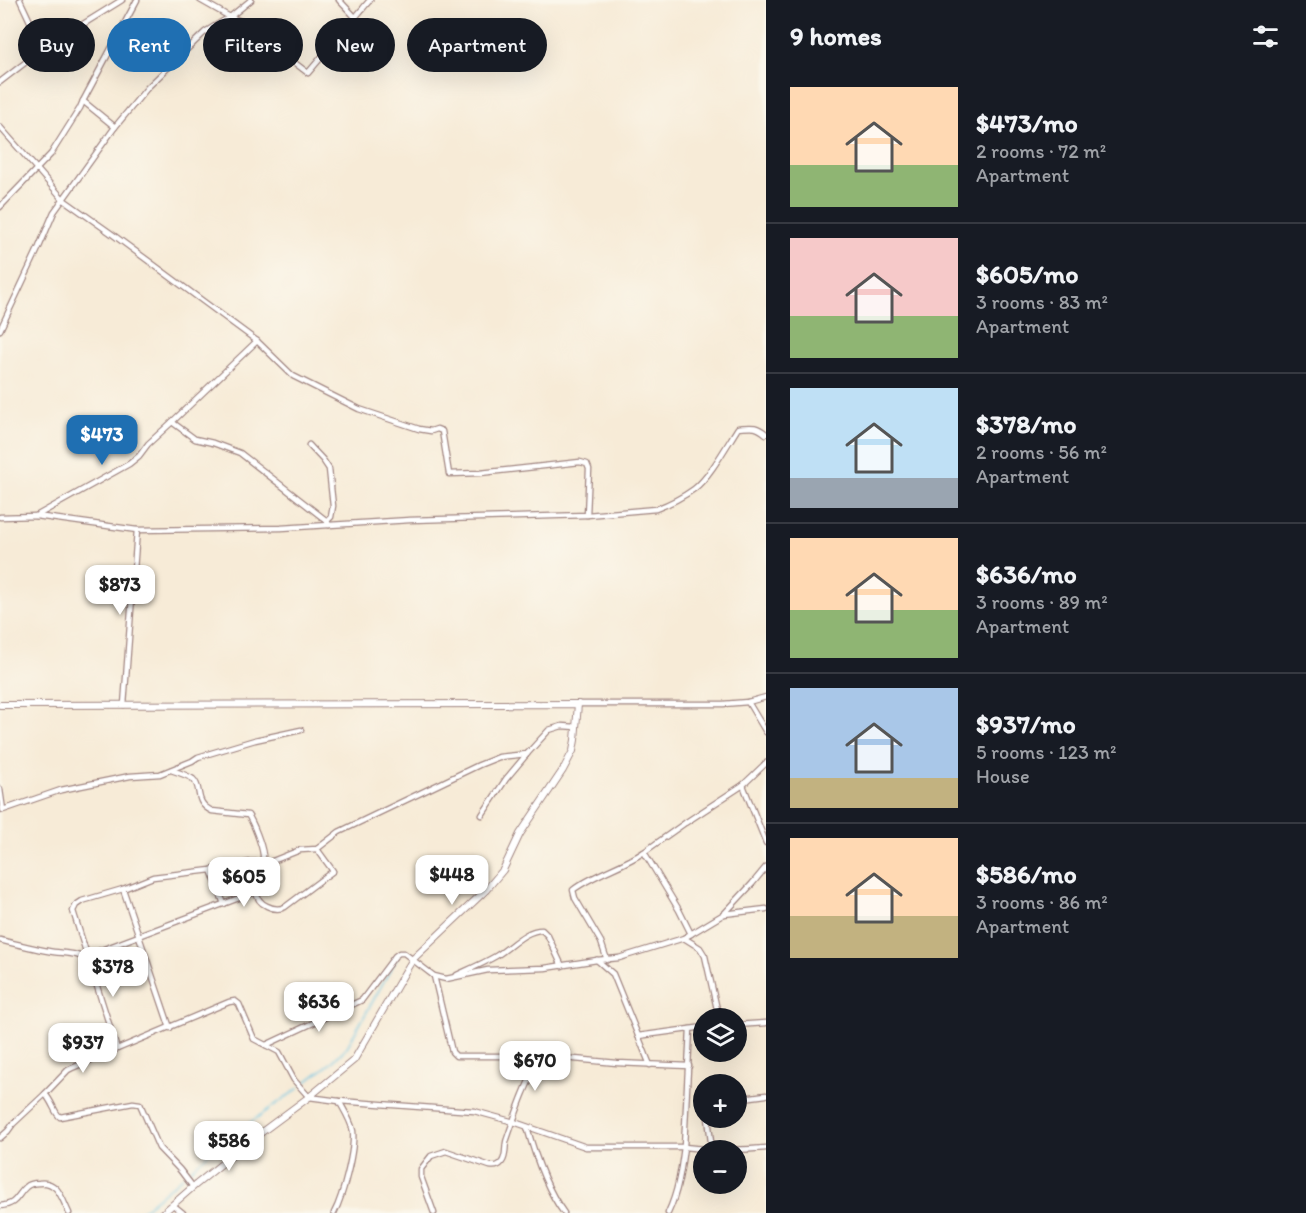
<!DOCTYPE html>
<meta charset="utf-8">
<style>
:root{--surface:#171b24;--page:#20242c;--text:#f1f3f6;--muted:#9ea1a6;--line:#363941;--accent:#1f6fb2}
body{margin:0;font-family:Itim,sans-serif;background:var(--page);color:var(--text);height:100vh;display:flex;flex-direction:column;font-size:22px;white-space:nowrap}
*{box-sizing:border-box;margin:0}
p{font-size:20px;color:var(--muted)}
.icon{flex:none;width:33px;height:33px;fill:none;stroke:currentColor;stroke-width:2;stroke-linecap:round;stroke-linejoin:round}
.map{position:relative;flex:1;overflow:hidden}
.sheet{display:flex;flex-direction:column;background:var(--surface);width:540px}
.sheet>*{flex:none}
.hud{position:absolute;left:18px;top:18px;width:570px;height:54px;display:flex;gap:12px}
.controls{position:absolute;left:693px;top:1008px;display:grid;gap:12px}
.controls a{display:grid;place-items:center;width:54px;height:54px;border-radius:50%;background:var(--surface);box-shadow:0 6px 24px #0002;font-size:30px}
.price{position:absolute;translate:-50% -51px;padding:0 14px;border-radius:12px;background:#fff;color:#222;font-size:20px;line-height:39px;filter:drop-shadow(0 2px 3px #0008)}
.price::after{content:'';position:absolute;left:50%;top:36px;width:18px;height:14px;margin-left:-9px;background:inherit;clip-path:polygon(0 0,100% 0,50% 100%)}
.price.on{background:var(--accent);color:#fff}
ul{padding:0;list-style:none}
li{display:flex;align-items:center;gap:18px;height:150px;padding:0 24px}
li+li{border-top:2px solid var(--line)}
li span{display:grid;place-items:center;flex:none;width:168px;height:120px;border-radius:0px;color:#555}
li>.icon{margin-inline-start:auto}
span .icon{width:72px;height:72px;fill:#fffc;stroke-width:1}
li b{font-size:26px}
h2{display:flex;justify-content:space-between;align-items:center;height:72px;padding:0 24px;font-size:26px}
.tag{padding:0 21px;border-radius:27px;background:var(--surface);box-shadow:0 6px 24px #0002;font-size:21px;line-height:54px}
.tag.on{background:var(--accent);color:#fff}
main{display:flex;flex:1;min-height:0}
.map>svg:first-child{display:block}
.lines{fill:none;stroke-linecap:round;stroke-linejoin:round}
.stream{stroke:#66c4e4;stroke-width:1.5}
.minor-casing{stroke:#a08581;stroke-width:7}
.tertiary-casing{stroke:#a08581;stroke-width:8}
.minor{stroke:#fff;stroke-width:4.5}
.tertiary{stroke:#fff;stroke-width:6}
</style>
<main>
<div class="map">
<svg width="766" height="1213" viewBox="0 0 766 1213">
<rect width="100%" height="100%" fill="#fbf7ec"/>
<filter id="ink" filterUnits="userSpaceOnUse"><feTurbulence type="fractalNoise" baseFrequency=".0167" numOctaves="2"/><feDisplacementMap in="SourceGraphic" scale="12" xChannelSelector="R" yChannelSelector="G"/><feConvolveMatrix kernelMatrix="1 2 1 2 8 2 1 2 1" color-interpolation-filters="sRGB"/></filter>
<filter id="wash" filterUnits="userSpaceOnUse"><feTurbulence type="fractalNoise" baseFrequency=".008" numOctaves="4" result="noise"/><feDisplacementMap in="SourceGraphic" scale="24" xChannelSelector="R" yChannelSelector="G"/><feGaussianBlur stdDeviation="1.35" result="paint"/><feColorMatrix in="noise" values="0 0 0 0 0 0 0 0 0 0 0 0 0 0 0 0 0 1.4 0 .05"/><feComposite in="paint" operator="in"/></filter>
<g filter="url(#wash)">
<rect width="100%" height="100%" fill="#f7ebd7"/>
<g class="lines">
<g class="stream">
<polyline points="302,1085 331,1063 347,1047 397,958"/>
<polyline points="185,1174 217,1146 299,1088"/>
<polyline points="139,1213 182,1177"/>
</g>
</g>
</g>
<g filter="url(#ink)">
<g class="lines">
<defs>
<g id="minor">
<polyline points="20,0 43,49"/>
<polyline points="200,0 230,17 247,23 257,29 268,38 283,54 308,73 370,0"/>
<polyline points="339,0 356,18"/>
<polyline points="0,82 43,49 122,0"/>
<polyline points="0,127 64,200 112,234 257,341 293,376 359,409 419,429 431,431 437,429 442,431 449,474 480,473 580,462 587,464 589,469 587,515"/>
<polyline points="115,127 148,87 205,32 230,17 251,0"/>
<polyline points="0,207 51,154 80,108 83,101 137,0"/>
<polyline points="0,330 39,247 54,212 115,127 83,101"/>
<polyline points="257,341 172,422 195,439 213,443 240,453 327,521 329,525"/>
<polyline points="309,445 323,460 329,469 333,506 331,517 327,521"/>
<polyline points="36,516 129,464 139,456 148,444 172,422"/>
<path d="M0,517L36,516L137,530L281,528L410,520L587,515L656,509C669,504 683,497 694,489C709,478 727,445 738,428C751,427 756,425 766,434"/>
<polyline points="748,702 766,732"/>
<polyline points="578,704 723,704 748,702 766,697"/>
<polyline points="124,705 137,530"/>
<polyline points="766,763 743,785 766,843"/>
<path d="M171,770C177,772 187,775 193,779C203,788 193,802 212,811L248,815C253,822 262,845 263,855C264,872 245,896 267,906C273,909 279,910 285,907L333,871L317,849"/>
<polyline points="0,789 3,810 61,790 130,776 160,774 192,761 198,757 255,740 301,730"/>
<polyline points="482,815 506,779 527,754"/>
<polyline points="211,870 224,904"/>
<polyline points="123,889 170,1028"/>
<polyline points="724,914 766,909"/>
<polyline points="691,934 679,910 644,852 685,823 743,785"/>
<polyline points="684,938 700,948 705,956 719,1018"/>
<path d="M0,940C16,944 32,948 48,951C63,954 77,952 90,961"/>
<polyline points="88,955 255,892"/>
<polyline points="597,960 613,974 650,1065"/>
<path d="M607,960L601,942L575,898L573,890C594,874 622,867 644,852"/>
<path d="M457,975C470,969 484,963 496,956C511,947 525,930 542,930L548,936L562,966"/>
<polyline points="434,976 452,1052 456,1056 542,1056 617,1063 689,1066"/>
<polyline points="736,1025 766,1023"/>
<polyline points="638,1036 704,1027"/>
<polyline points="266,1045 362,1000 395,956 399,953 404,953 434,976 446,979 488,970 545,968 597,960 619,958 684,938 724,914 752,884 766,867"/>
<polyline points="117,1049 73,911 76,905 82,901 123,889 153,877 211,870 251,862 270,862 300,850 317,849 339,832 479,765 499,757 527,754 549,730 562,726 576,727"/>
<path d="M45,1094C52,1101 55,1114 60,1117L133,1103L140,1104L159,1148L180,1170L193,1187"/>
<polyline points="736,1099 766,1095"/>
<polyline points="708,1118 712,1150"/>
<path d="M527,1127C535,1156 546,1189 564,1213"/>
<polyline points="0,1138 8,1131 13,1124 45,1094 68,1070 72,1068 229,1002 235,1001 239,1004 254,1039 279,1052 294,1080 309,1097 339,1101 474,1111 514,1122 586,1147 684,1147 690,1029"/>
<polyline points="173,1205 183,1213"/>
<path d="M0,1206C18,1204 16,1196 26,1187C29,1184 34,1183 39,1183C58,1180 62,1199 69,1213"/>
<path d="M334,1213C343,1196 355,1150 353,1131C351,1121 344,1110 339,1101"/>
<path d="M434,1213L421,1177V1169L431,1156L446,1151L490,1166C495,1167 499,1166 502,1162C507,1155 504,1146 507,1139C517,1110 526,1083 542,1056"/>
<path d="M668,1213C678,1192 681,1170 684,1147C712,1150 738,1151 766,1148"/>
</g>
<polyline id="tertiary" points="0,705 578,704 575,740 573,751 563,770 520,834 503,870 486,890 413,959 405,972 354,1060 309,1097 251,1140 193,1187 163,1213"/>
</defs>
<use href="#minor" class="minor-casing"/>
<use href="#tertiary" class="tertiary-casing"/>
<use href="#minor" class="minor"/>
<use href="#tertiary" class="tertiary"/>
</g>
</g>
</svg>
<div class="controls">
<a><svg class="icon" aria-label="layers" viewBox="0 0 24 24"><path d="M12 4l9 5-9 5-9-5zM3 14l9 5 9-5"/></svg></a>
<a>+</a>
<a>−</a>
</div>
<b class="price on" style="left:102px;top:466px">$473</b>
<b class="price" style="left:120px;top:616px">$873</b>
<b class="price" style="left:452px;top:906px">$448</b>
<b class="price" style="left:244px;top:908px">$605</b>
<b class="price" style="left:113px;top:998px">$378</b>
<b class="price" style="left:319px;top:1033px">$636</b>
<b class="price" style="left:83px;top:1074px">$937</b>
<b class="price" style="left:535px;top:1092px">$670</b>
<b class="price" style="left:229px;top:1172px">$586</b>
<div class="hud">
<a class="tag">Buy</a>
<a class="tag on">Rent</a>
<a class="tag">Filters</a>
<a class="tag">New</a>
<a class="tag">Apartment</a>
</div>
</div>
<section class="sheet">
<h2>9 homes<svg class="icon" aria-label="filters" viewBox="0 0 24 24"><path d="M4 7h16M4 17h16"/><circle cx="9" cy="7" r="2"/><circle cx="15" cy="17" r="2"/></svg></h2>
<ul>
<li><span style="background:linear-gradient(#ffd9b3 65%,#8fb573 0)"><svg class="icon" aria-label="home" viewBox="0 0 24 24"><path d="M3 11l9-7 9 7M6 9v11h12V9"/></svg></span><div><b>$473/mo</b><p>2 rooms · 72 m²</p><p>Apartment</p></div></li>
<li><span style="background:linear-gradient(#f6c9c9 65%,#8fb573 0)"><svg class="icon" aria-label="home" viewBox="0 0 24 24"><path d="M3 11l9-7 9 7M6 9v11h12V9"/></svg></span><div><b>$605/mo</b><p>3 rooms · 83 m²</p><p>Apartment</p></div></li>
<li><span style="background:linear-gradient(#bfe0f5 75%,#9aa5b1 0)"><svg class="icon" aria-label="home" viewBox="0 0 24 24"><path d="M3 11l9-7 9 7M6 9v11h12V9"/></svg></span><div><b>$378/mo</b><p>2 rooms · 56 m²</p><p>Apartment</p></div></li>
<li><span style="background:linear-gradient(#ffd9b3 60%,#8fb573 0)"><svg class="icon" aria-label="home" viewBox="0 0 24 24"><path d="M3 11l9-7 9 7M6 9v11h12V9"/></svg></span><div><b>$636/mo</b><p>3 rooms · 89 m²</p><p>Apartment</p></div></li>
<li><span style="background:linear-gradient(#a9c7e8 75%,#c2b280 0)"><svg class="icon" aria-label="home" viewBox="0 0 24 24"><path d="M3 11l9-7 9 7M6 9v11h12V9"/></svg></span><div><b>$937/mo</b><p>5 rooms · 123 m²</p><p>House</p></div></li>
<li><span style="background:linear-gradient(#ffd9b3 65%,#c2b280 0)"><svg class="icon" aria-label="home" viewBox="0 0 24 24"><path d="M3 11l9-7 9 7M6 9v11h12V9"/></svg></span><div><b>$586/mo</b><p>3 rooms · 86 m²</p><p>Apartment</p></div></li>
</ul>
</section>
</main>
